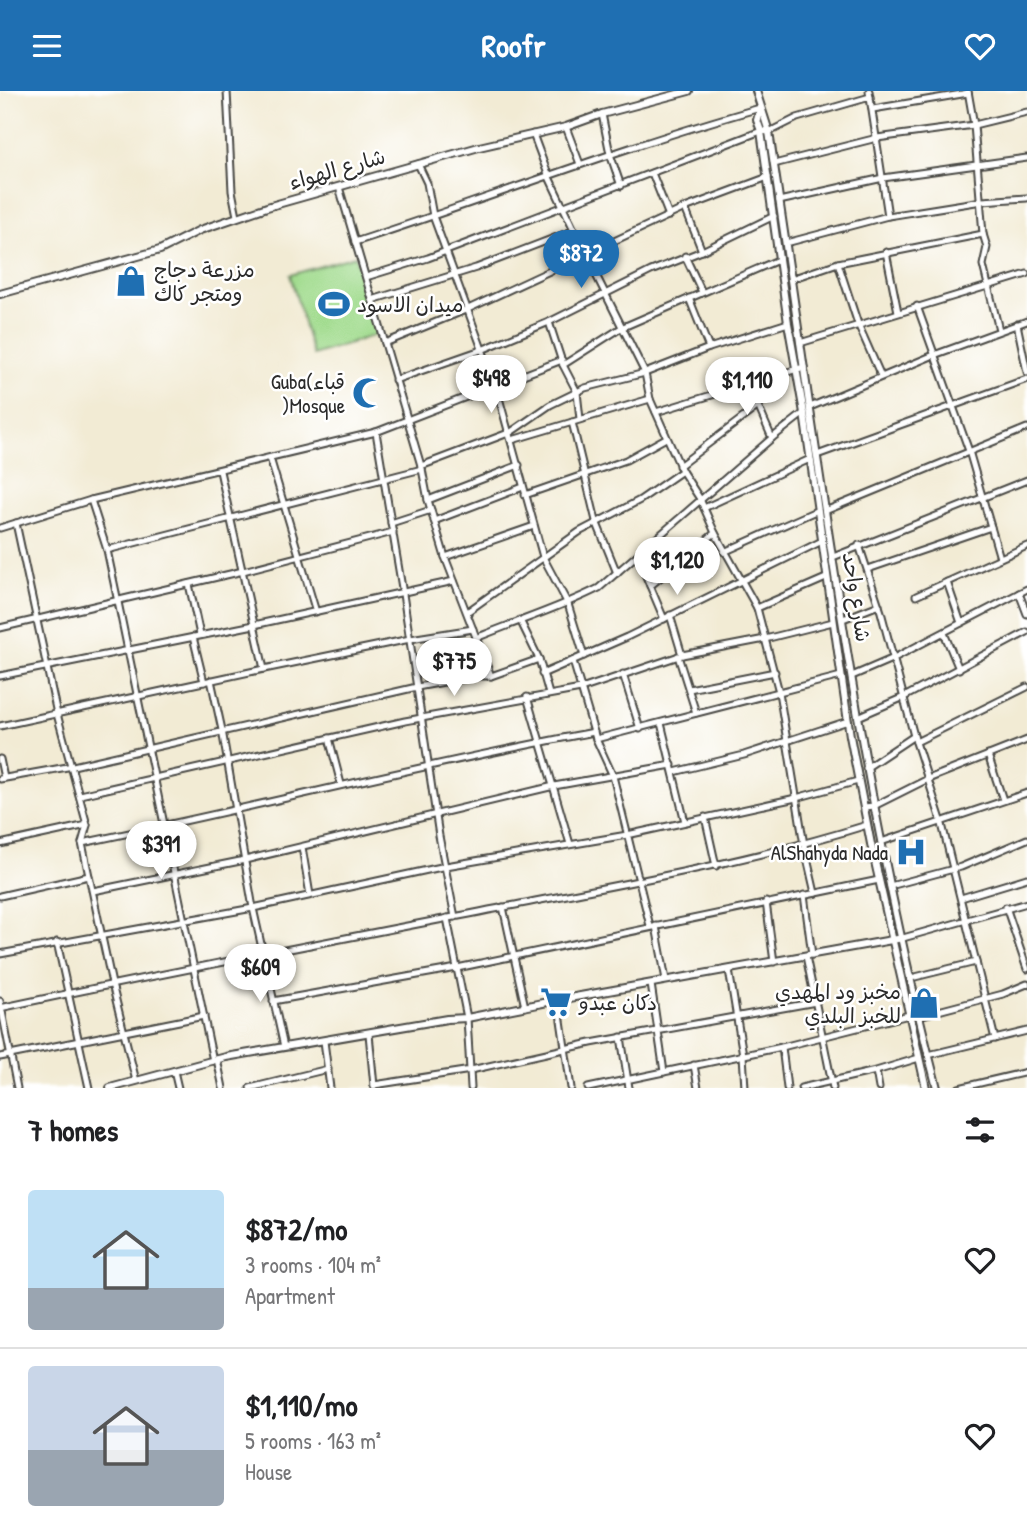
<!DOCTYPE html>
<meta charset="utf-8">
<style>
:root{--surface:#fff;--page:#f6f6f6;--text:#202124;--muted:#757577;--line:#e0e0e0;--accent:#1f6fb2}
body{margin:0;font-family:"Patrick Hand","Playpen Sans Arabic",sans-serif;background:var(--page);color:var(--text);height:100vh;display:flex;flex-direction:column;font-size:26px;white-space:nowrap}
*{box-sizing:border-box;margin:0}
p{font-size:23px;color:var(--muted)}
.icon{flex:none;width:38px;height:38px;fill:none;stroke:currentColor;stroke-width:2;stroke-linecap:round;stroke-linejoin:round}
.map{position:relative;height:997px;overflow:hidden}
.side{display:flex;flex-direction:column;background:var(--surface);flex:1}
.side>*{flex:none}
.price{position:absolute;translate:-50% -60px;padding:0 16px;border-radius:24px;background:#fff;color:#222;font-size:23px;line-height:46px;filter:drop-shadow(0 2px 4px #0008)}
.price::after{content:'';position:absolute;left:50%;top:42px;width:21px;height:16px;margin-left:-10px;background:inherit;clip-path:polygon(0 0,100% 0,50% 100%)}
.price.selected{background:var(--accent);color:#fff}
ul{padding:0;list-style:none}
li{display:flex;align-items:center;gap:21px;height:175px;padding:0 28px}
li+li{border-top:2px solid var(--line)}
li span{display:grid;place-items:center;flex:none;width:196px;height:140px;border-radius:7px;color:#555}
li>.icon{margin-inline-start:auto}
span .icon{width:84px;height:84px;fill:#fffc;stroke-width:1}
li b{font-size:30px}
h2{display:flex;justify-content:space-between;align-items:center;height:84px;padding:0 28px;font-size:30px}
header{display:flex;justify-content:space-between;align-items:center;height:91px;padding:0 28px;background:var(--accent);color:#fff;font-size:32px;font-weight:700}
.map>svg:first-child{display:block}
.green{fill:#a2dc8f;stroke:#66845d;stroke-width:2}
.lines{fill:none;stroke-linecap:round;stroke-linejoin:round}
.minor-casing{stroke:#494844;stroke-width:9}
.tertiary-casing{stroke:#494844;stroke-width:10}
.minor{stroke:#fff;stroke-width:5}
.tertiary{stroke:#fff;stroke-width:6}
.labels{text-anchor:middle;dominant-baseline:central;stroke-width:5;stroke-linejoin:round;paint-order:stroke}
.street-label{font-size:21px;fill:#2b2b2b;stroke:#fff}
.poi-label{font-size:21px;fill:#2b2b2b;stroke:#fff;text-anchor:start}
</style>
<header><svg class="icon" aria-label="menu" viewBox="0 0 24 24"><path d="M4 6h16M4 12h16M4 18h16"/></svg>Roofr<svg class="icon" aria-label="heart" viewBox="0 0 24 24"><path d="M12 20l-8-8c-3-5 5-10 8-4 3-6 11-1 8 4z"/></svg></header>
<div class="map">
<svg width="1027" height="997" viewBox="0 0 1027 997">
<rect width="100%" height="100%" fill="#fff"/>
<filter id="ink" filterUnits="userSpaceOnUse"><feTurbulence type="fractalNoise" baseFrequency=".0143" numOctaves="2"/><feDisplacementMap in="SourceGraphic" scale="14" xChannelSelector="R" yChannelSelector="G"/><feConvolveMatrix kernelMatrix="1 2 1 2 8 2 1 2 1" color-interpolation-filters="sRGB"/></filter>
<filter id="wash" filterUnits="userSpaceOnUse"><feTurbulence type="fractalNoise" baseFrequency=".00686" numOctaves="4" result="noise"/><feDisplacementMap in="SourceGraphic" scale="28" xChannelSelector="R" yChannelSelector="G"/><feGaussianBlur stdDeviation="1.57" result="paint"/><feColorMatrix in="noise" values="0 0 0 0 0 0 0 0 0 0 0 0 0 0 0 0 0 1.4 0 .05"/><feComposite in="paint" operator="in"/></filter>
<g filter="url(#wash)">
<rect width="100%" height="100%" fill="#f2ebd4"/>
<polygon class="green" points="355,165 378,243 313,264 290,184"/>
</g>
<g filter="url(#ink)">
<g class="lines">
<defs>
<g id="minor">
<polyline points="227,0 232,100 237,125"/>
<polyline points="869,0 888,125"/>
<polyline points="968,0 974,34 983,143 987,156 983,174 999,239"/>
<polyline points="873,18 968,2"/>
<polyline points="602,23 610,63 621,95"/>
<polyline points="566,36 580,73"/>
<polyline points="533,43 549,86 585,162 645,282 650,308 682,380 700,408 715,442 757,517 779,601 804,754 815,802"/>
<polyline points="418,73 427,92 433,125 496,296 543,466 568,513 584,565"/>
<polyline points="774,73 877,47 974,34 1027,21"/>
<polyline points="652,82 669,125"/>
<polyline points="339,96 422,378 428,409 445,466 491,585"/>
<polyline points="779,110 883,87 1027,67"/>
<polyline points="685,117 702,160"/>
<path d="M355,151C491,107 623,55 760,17"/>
<polyline points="786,152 888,125 982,110 1027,107"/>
<polyline points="886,161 898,221"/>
<polyline points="685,165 702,201"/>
<polyline points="838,172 858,233 881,285"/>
<polyline points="366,186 428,167 761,40 769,41 797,27 870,6"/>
<polyline points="791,188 838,172 983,143"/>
<polyline points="689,207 709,257"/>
<polyline points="372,209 476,177 575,139"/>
<polyline points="917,215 969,360 1000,467"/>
<polyline points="549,231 563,274 577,301 580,328"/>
<polyline points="1017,233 1027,281"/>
<polyline points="385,252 468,218 685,117 768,86"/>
<polyline points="800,252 1027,183"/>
<polyline points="563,274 621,237 778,169"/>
<polyline points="395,289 484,258 549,231 651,180 702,160 774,125"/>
<polyline points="749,294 772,347"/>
<polyline points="810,316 934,264 1027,230"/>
<polyline points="656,321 804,276"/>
<polyline points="572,331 596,430 617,482"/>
<polyline points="376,341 403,503 439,745 455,826"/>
<polyline points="512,349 650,308"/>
<polyline points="817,364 1027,288"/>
<polyline points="270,367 316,521"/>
<polyline points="421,375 511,341 550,314 585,297 645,282 709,257 788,232"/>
<polyline points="679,375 757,316"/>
<polyline points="220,380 264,578"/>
<polyline points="525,404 626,369 666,347"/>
<polyline points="91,409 107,459 118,511 213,970"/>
<polyline points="428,409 519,374"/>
<polyline points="704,417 810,368"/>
<polyline points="825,420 1027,337"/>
<polyline points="434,430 523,396"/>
<polyline points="16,432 57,623 87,734 82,752 112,893 136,990"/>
<polyline points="391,432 431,419"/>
<polyline points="0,437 91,409 376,341 562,269"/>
<polyline points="859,454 881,521 914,645 941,729 995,948"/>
<polyline points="107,459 422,378"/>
<polyline points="724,461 818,419"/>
<polyline points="637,464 664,528"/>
<polyline points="445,466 534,435"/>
<polyline points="833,466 1027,389"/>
<polyline points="868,478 991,436"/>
<polyline points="947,491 961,532"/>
<polyline points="189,493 200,544"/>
<polyline points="650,495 715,442"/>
<polyline points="1019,502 1027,523"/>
<polyline points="916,505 1027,455"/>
<polyline points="757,517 826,487"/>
<polyline points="467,521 579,441 640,409 682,380"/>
<polyline points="670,524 682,564"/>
<polyline points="843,528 879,514"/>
<polyline points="520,529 539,568 549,603"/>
<polyline points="0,537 243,480 393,441"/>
<polyline points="944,542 959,578"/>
<polyline points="193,546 204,591"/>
<path d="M476,547C517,530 560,517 599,497L772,347L804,322"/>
<polyline points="678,565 696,622"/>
<polyline points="573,570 596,648 613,685 650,835"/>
<polyline points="542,583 627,546 822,450"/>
<polyline points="623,583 640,638"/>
<polyline points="0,585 254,534 454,490"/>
<polyline points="852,585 894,567 1027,498"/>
<polyline points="211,589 222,639 253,817 284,956"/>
<polyline points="689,598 775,581"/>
<polyline points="527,606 570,753"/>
<polyline points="858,626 904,606 1027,541"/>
<polyline points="661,632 685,731"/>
<polyline points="0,635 264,578 410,548 473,538"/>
<polyline points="329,647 341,693"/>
<polyline points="596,648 841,585"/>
<polyline points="916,651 1027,596"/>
<polyline points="988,664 1003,709"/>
<polyline points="0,668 4,687"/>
<polyline points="866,677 914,645"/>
<polyline points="674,681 744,664 848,630"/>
<polyline points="0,688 73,675 417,596 477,585 491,585 539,568"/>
<polyline points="80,704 405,630 581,598 682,564 765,548 833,531"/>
<polyline points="864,716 874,715 928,688 1027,649"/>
<polyline points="705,726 716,775"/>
<polyline points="881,751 1027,702"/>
<path d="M82,752C253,717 422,673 594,641"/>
<polyline points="0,753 87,734"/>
<polyline points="302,756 310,804"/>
<polyline points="890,795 961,776 1027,748"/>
<polyline points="93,800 245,769 554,695 672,674"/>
<polyline points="804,804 812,864"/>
<polyline points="0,805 89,785"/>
<polyline points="961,807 1027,787"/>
<polyline points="766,811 774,871"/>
<polyline points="503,816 525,916"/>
<polyline points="1006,816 1027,878"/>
<polyline points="447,827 467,927 471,997"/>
<polyline points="656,835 666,889"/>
<polyline points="903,847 1027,812"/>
<polyline points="57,851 89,997"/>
<polyline points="0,863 253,817 446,775 627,744 796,707 858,690"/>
<polyline points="806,865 833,997"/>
<polyline points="729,879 743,964 745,997"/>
<polyline points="911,887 976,871"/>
<polyline points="651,893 664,981"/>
<polyline points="558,909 571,997"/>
<polyline points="0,910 17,997"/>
<polyline points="273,910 457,877 879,789"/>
<path d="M0,917C168,881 336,849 505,816C627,792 749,771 867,734"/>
<polyline points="919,925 1003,903 1027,893"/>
<polyline points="369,943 374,995"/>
<polyline points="621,946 629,997"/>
<polyline points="324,950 330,997"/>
<polyline points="782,956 787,997"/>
<polyline points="928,964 1027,940"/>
<polyline points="0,966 204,925"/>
<polyline points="217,968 223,997"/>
<polyline points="694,974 698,997"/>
<polyline points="174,980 178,997"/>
<polyline points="876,980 879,997"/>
<polyline points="374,994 471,979 591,952 816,911"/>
<polyline points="250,997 328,978"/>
<polyline points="588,997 782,956 909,924"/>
<polyline points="801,997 876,980 919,967"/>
<polyline points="959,997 1027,981"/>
</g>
<g id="tertiary">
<path d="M756,0L769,41C818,361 855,683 937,997"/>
<polyline points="760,18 757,29 761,40 788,232 804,322 850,645 871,753 926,997"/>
<polyline points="0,203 160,159 200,139 267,116 479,56 566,36 602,23 689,0"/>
<polyline points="110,997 226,966 447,928 467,927 558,909 903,847"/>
</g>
</defs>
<use href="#minor" class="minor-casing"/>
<use href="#tertiary" class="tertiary-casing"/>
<use href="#minor" class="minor"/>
<use href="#tertiary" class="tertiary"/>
</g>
</g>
<defs>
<symbol id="shop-bare" viewBox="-9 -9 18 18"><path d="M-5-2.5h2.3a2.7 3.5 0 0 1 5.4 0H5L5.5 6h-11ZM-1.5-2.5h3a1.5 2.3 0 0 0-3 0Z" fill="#1f6fb2" stroke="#fff" stroke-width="2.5" paint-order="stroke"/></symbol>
<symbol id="stadium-bare" viewBox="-9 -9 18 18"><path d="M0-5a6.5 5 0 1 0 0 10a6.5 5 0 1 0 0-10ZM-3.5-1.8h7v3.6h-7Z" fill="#1f6fb2" stroke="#fff" stroke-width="2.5" paint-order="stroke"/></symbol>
<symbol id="mosque-bare" viewBox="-9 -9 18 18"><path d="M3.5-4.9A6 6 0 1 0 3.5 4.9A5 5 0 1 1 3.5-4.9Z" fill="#1f6fb2" stroke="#fff" stroke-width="2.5" paint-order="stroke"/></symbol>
<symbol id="hospital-bare" viewBox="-9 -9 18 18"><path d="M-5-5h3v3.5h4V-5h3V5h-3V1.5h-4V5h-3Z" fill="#1f6fb2" stroke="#fff" stroke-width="2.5" paint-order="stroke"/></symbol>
<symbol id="supermarket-bare" viewBox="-9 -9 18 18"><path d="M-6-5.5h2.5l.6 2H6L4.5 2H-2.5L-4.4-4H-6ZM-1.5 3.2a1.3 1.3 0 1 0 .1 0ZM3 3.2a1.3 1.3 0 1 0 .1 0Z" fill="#1f6fb2" stroke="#fff" stroke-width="2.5" paint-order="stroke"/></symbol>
</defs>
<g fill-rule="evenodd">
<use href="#shop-bare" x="109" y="168" width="44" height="44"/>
<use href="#stadium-bare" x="312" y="191" width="44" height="44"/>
<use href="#mosque-bare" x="346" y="280" width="44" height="44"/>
<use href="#hospital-bare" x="889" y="739" width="44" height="44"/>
<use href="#supermarket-bare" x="534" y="889" width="44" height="44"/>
<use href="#shop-bare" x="902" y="890" width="44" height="44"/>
</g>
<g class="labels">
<g class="street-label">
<text transform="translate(337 78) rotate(-16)">شارع الهواء</text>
<text transform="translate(857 506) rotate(81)">شارع واحد</text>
</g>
<g class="poi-label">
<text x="154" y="178">مزرعة دجاج<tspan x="154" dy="24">ومتجر كاك</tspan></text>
<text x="357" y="213">ميدان الاسود</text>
<text x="345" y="290" text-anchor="end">Guba(قباء<tspan x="345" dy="24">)Mosque</tspan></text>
<text x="888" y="761" text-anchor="end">AlShahyda Nada</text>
<text x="901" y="900" text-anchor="end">مخبز ود المهدي<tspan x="901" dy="24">للخبز البلدي</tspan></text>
<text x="579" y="911">دكان عبدو</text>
</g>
</g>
</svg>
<b class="price selected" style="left:581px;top:199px">$872</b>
<b class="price" style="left:491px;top:324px">$498</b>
<b class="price" style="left:747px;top:326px">$1,110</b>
<b class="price" style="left:677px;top:506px">$1,120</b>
<b class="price" style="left:454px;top:607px">$775</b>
<b class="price" style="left:161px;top:790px">$391</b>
<b class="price" style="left:260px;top:913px">$609</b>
</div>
<section class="side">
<h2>7 homes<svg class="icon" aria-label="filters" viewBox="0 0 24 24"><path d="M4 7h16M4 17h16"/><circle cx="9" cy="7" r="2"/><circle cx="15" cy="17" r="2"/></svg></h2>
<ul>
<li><span style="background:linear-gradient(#bfe0f5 70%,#9aa5b1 0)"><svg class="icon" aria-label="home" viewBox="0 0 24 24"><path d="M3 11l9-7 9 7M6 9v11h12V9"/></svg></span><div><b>$872/mo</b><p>3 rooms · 104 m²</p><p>Apartment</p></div><svg class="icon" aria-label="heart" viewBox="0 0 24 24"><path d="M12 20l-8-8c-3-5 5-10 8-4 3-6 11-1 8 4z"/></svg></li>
<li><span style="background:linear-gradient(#c9d6e8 60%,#9aa5b1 0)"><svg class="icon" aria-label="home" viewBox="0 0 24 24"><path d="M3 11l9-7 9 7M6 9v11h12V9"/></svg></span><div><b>$1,110/mo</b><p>5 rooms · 163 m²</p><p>House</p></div><svg class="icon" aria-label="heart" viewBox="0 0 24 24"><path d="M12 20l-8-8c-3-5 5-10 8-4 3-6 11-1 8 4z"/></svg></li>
</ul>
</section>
